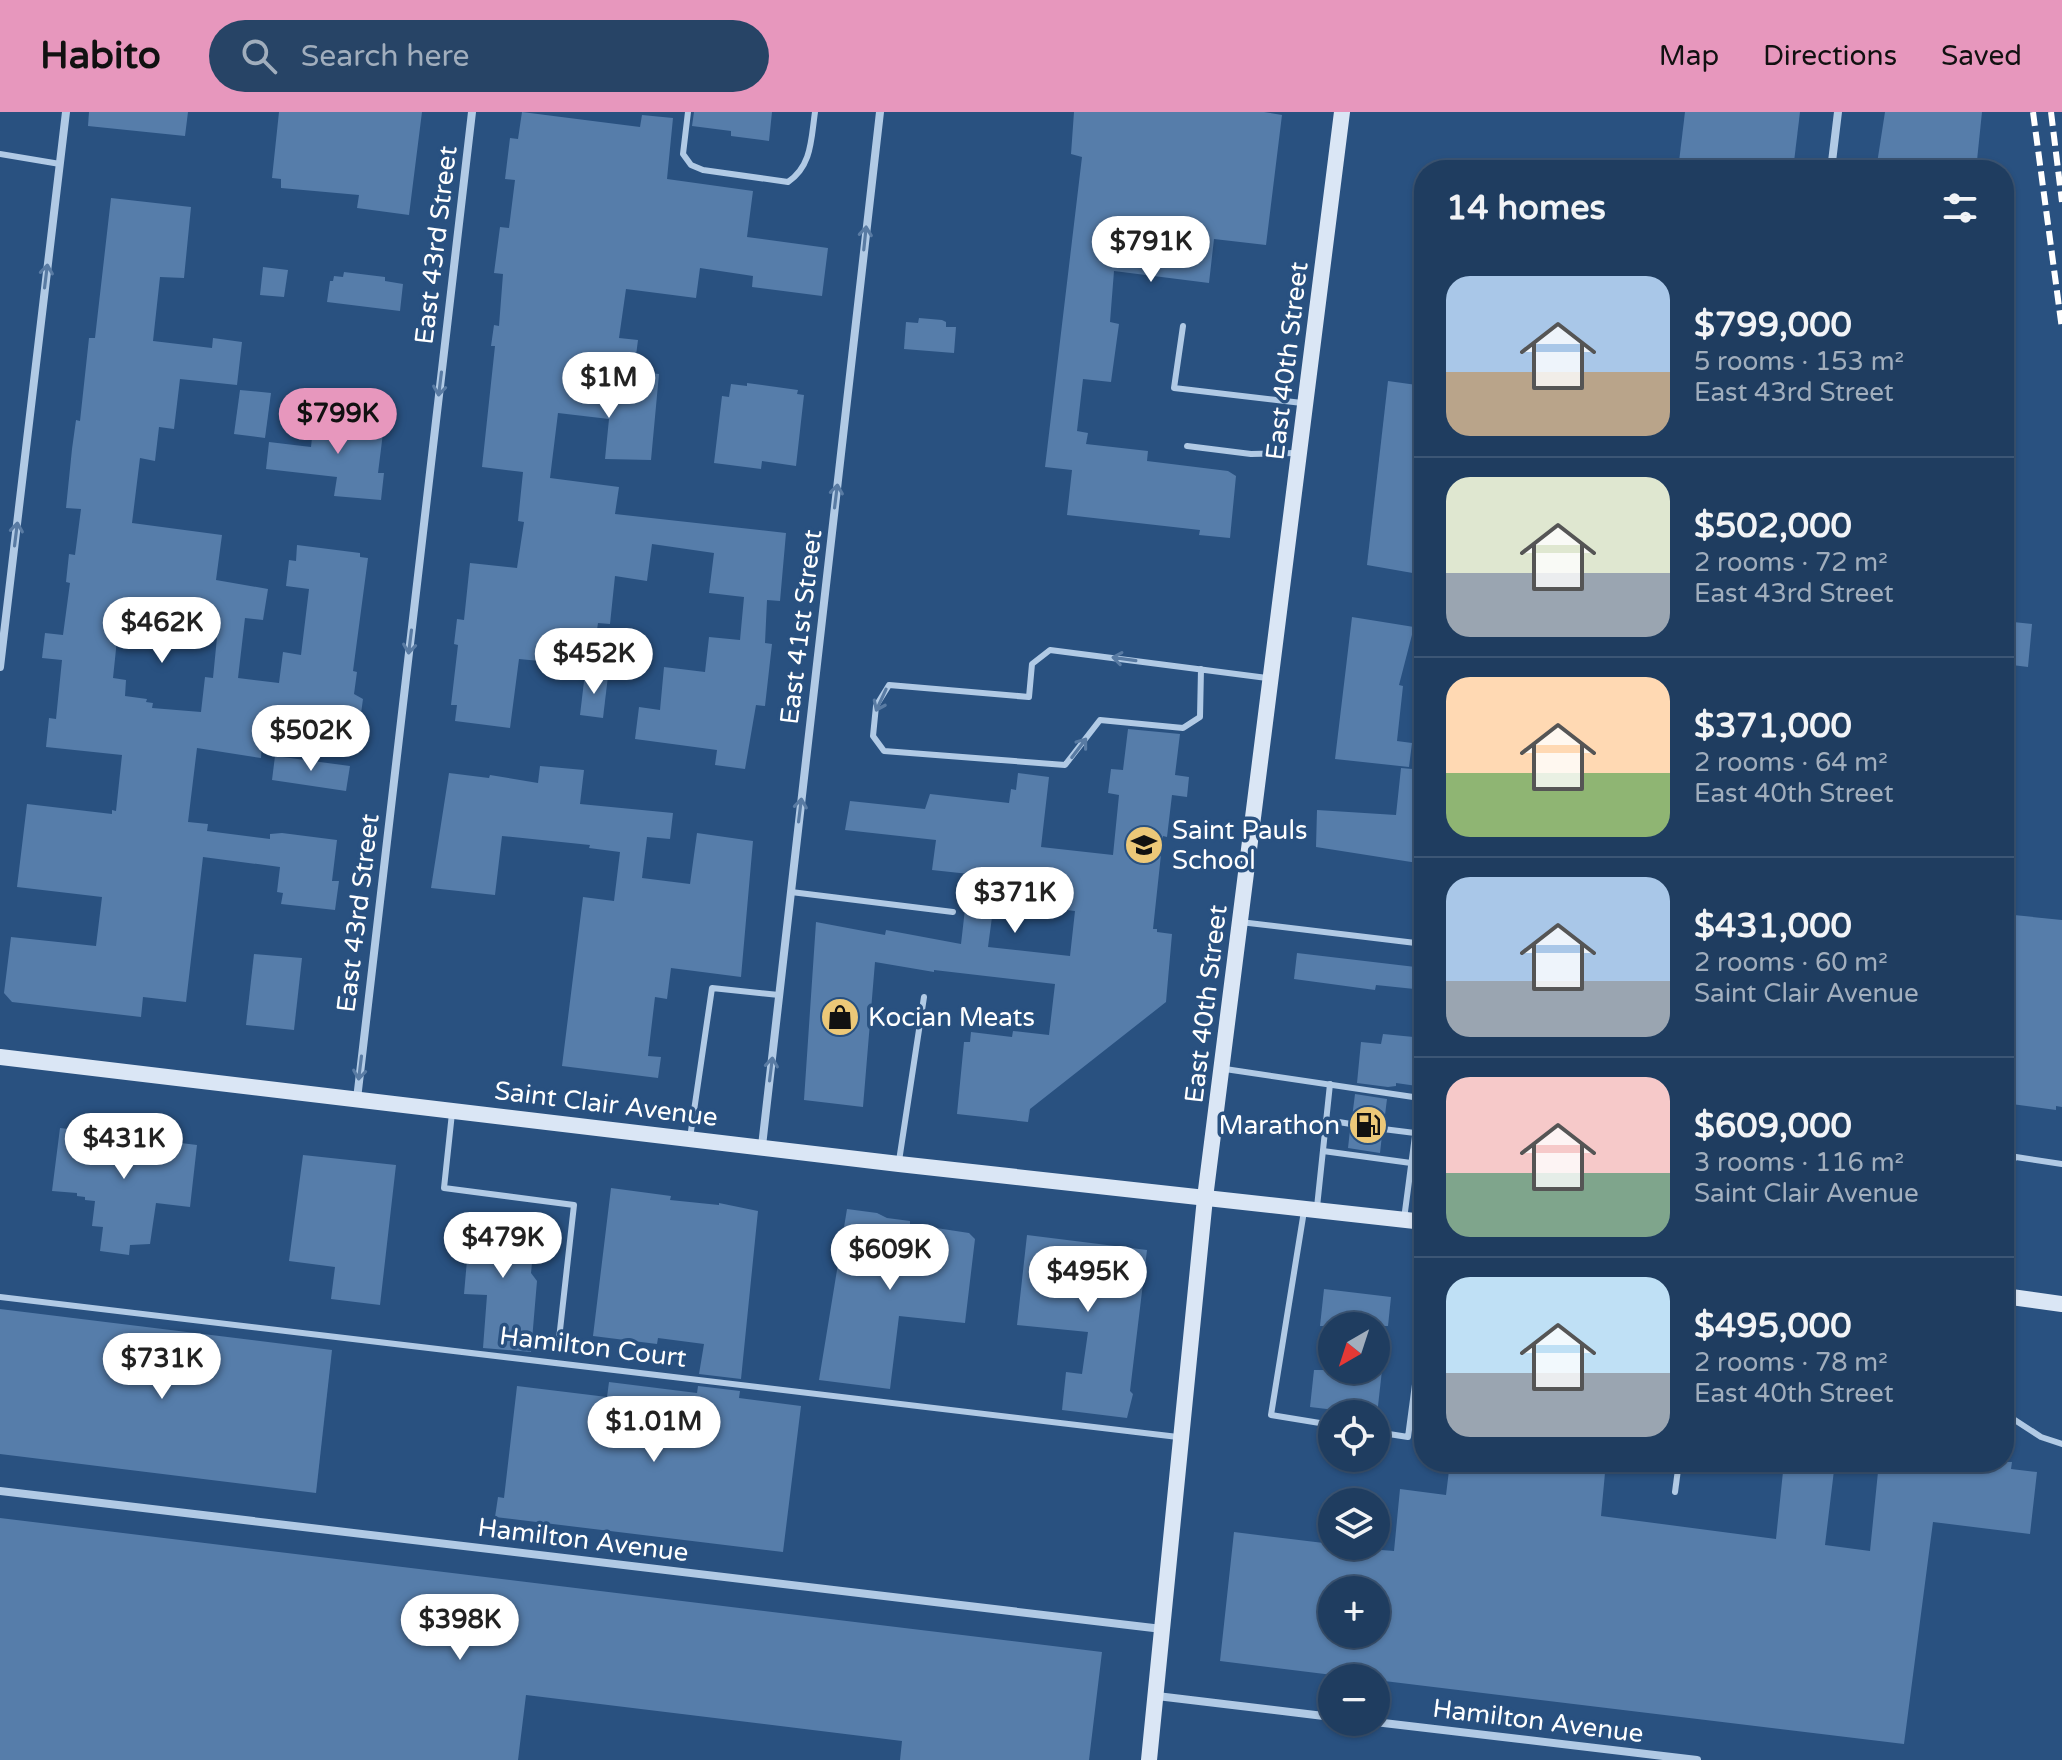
<!DOCTYPE html>
<meta charset="utf-8">
<style>
:root{--surface:#1f3d60;--page:#274466;--text:#f1f3f6;--muted:#a1aebd;--line:#3c5675;--accent:#e797bd}
body{margin:0;font-family:"Varela Round",sans-serif;background:var(--page);color:var(--text);height:100vh;display:flex;flex-direction:column;font-size:30px;white-space:nowrap}
*{box-sizing:border-box;margin:0}
p{font-size:26px;color:var(--muted)}
.icon{flex:none;width:44px;height:44px;fill:none;stroke:currentColor;stroke-width:2;stroke-linecap:round;stroke-linejoin:round}
.map{position:relative;flex:1;overflow:hidden}
.panel{position:absolute;left:1414px;top:48px;width:600px;height:1312px;display:flex;flex-direction:column;background:var(--surface);border-radius:32px;box-shadow:0 2px 6px #0004,0 0 0 2px var(--line)}
.panel>*{flex:none}
.needle{width:52px;rotate:219deg}
.tools{position:absolute;left:1318px;top:1200px;display:grid;gap:16px}
.tools a{display:grid;place-items:center;width:72px;height:72px;border-radius:50%;background:var(--surface);box-shadow:0 2px 6px #0004,0 0 0 2px var(--line);font-size:40px}
.price{position:absolute;translate:-50% -68px;padding:0 18px;border-radius:28px;background:#fff;color:#222;font-size:26px;line-height:52px;filter:drop-shadow(0 2px 4px #0008)}
.price::after{content:'';position:absolute;left:50%;top:48px;width:24px;height:18px;margin-left:-12px;background:inherit;clip-path:polygon(0 0,100% 0,50% 100%)}
.price.on{background:var(--accent);color:#111}
ul{padding:0;list-style:none}
li{display:flex;align-items:center;gap:24px;height:200px;padding:0 32px}
li+li{border-top:2px solid var(--line)}
li span{display:grid;place-items:center;flex:none;width:224px;height:160px;border-radius:24px;color:#555}
li>.icon{margin-inline-start:auto}
span .icon{width:96px;height:96px;fill:#fffc;stroke-width:1}
li b{font-size:34px}
h2{display:flex;justify-content:space-between;align-items:center;height:96px;padding:0 32px;font-size:34px}
header{display:flex;align-items:center;gap:48px;box-sizing:border-box;height:112px;padding:0 40px;background:var(--accent);color:#111}
header strong{font-size:38px}
nav{display:flex;gap:44px;margin-inline-start:auto;font-size:28px}
.search{width:560px;height:72px;background:var(--page);display:flex;align-items:center;gap:20px;box-sizing:border-box;padding:0 28px;border-radius:44px;color:var(--muted);font-size:30px}
.map>svg:first-child{display:block}
.building{fill:#567daa;fill-rule:evenodd}
.lines{fill:none;stroke-linecap:round;stroke-linejoin:round}
.lane{stroke:#b1cae5;stroke-width:6}
.street{stroke:#b1cae5;stroke-width:8}
.secondary{stroke:#dae6f5;stroke-width:16}
.rail{stroke:#fff;stroke-width:6;stroke-dasharray:14 6;stroke-linecap:butt}
.oneway{stroke:#597ba3}
.labels{text-anchor:middle;dominant-baseline:central;stroke-width:7;stroke-linejoin:round;paint-order:stroke}
.street-label{font-size:26px;fill:#fff;stroke:#295180}
.poi-label{font-size:26px;fill:#fff;stroke:#295180;text-anchor:start}
</style>
<header>
<strong>Habito</strong>
<div class="search"><svg class="icon" aria-label="search" viewBox="0 0 24 24"><circle cx="10" cy="10" r="6"/><path d="M15 15l6 6"/></svg>Search here</div>
<nav><a>Map</a><a>Directions</a><a>Saved</a></nav>
</header>
<div class="map">
<svg width="2062" height="1648" viewBox="0 0 2062 1648">
<rect width="100%" height="100%" fill="#295180"/>
<g class="building">
<polygon points="89,0 188,0 185,24 88,14"/>
<polygon points="279,0 422,0 409,103 357,96 359,83 281,76 281,67 272,66"/>
<polygon points="522,0 640,15 642,3 673,6 667,67 753,79 747,125 828,136 822,184 752,175 753,164 700,156 696,186 626,177 619,226 638,228 634,259 659,262 651,348 605,347 609,307 558,301 550,366 619,375 615,402 786,421 780,489 767,488 765,531 772,532 765,594 756,593 745,657 715,653 717,638 635,627 639,595 660,598 664,555 705,560 709,525 740,528 744,485 709,481 714,441 652,432 647,469 615,464 610,512 598,511 591,559 570,557 570,552 519,547 510,616 455,609 457,593 451,593 458,533 454,532 457,507 464,508 470,451 517,456 524,410 518,409 523,360 482,355 495,234 491,234 494,213 499,214 503,162 494,161 500,115 509,116 515,68 505,67 510,26 518,27"/>
<polygon points="694,0 772,0 769,29 731,24 731,19 692,14"/>
<polygon points="1074,0 1264,0 1282,3 1266,133 1214,127 1209,171 1114,159 1110,210 1119,212 1111,270 1083,267 1077,319 1088,321 1086,332 1148,339 1147,349 1228,359 1236,364 1230,426 1199,423 1200,418 1067,403 1072,358 1045,355 1082,45 1071,42"/>
<polygon points="1685,0 1800,0 1793,58 1678,58"/>
<polygon points="1885,0 1982,0 1976,58 1876,58"/>
<path d="M111,86L191,95L184,166L160,165L153,229L212,236L213,226L242,230L237,273L180,267L174,317L159,315L155,349L140,346L132,411L222,423L216,468L268,477L263,508L245,506L238,566L279,571L283,540L301,543L309,477L286,474L289,448L296,449L297,433L360,441V445L368,446L353,559L357,560L354,582L363,587L360,609L264,598L261,646L197,636L188,710L208,712L207,719L270,727V722L282,721L337,728L332,769H339L335,798L281,792L283,781L277,780L280,755L203,745L186,890L143,885L141,905L12,890L4,881L11,825L96,834L102,785L17,775L27,692L112,702V698L116,699L122,643L46,635L49,606L56,607L62,548L42,546L45,521L63,523L70,471L66,470L69,442L75,443L81,397L66,396L72,337L76,308L80,309L89,226H95ZM132,501L218,515L213,566L205,565L201,600L152,596L153,591L146,590L147,587L125,584L126,568L113,566L118,518L125,519L126,511H131Z"/>
<polygon points="263,155 288,158 284,185 260,183"/>
<polygon points="344,160 385,165 385,169 403,172 400,199 327,190 330,169 333,169 334,164 343,165"/>
<polygon points="919,206 942,208 946,210 946,215 956,215 954,241 904,237 906,210 918,211"/>
<polygon points="1388,269 1424,274 1424,463 1367,453"/>
<polygon points="747,271 798,278 797,282 804,283 796,354 762,349 761,357 714,351 722,284 729,285 731,272 747,274"/>
<polygon points="240,278 271,281 265,326 234,322"/>
<polygon points="347,304 376,307 375,312 384,313 378,361 384,361 381,388 334,384 337,365 266,357 269,330 311,335 314,307 346,309"/>
<polygon points="1352,505 1414,515 1399,573 1403,574 1397,629 1412,631 1409,655 1335,647"/>
<polygon points="2004,509 2032,512 2028,555 2004,552"/>
<polygon points="585,561 608,564 603,606 580,603"/>
<path d="M1128,617L1180,622L1175,663L1189,665L1187,685L1172,683L1167,725L1163,724L1153,817H1157V820L1172,822L1166,890L1030,997L1028,1010L957,1002L964,930H970L971,920L1012,925L1013,919L1049,923L1055,872L934,858V860L875,850L863,995L804,988L816,810L885,823L886,818L961,832L969,762L932,758L936,728L845,718L850,689L925,697L930,682L1009,691L1011,677L1016,678L1018,661L1049,665L1041,735L1113,743L1119,683L1108,681L1111,657L1123,658ZM994,790L1075,799L1070,844L988,835Z"/>
<polygon points="275,644 350,654 346,679 272,668"/>
<polygon points="540,654 584,658 580,692 673,701 670,727 647,725 642,766 690,772 697,721 753,729 741,865 671,856 667,887 655,885 648,944 661,945 658,966 562,954 583,785 614,789 620,740 589,736 590,733 502,724 495,783 431,776 449,661 489,666 490,663 538,671"/>
<polygon points="1401,656 1424,658 1424,752 1316,735 1317,698 1396,703"/>
<polygon points="2004,802 2062,808 2062,995 2056,994 2056,998 2004,991"/>
<polygon points="1297,841 1424,856 1424,878 1376,873 1375,878 1294,867"/>
<polygon points="254,842 302,846 294,918 246,913"/>
<polygon points="1383,922 1424,926 1424,975 1396,971 1396,974 1388,975 1357,971 1361,930 1381,932"/>
<polygon points="1355,982 1387,987 1384,1011 1377,1016 1378,1020 1382,1023 1380,1041 1348,1036 1350,1018 1357,1012 1352,1006"/>
<polygon points="60,1016 197,1033 190,1095 156,1091 150,1132 130,1133 129,1143 100,1139 103,1115 92,1114 95,1089 85,1088 85,1085 77,1084 77,1081 52,1079"/>
<polygon points="303,1043 396,1053 380,1193 331,1187 335,1155 289,1149"/>
<polygon points="611,1076 671,1084 670,1088 719,1093 719,1091 758,1099 741,1267 699,1262 704,1232 658,1226 657,1232 593,1224"/>
<polygon points="847,1097 877,1101 887,1106 910,1109 910,1112 969,1121 975,1127 965,1211 899,1204 890,1277 819,1268"/>
<polygon points="471,1103 536,1110 531,1161 537,1169 531,1240 483,1236 487,1183 464,1182"/>
<polygon points="1027,1123 1147,1138 1130,1279 1133,1282 1127,1306 1062,1298 1066,1260 1082,1262 1088,1220 1017,1213"/>
<polygon points="1324,1177 1391,1185 1388,1214 1320,1214"/>
<polygon points="0,1197 332,1238 316,1381 0,1342"/>
<polygon points="1314,1258 1382,1258 1377,1303 1310,1295"/>
<polygon points="609,1270 697,1281 698,1274 740,1279 739,1286 801,1294 783,1440 495,1405 498,1385 504,1386 517,1274 607,1285"/>
<path d="M1450,1350H1606L1601,1404L1776,1427L1784,1350H1835L1825,1433L1870,1439L1879,1350H2012L2011,1357L2037,1360L2030,1422L1933,1410L1904,1632L1376,1568V1566H1357L1220,1549L1234,1420L1332,1432V1434L1394,1439L1400,1377L1446,1383ZM1332,1478H1376V1522H1332Z"/>
<polygon points="0,1406 1102,1540 1089,1648 900,1648 902,1629 526,1583 518,1648 0,1648"/>
</g>
<g class="lines">
<g class="lane">
<path d="M688,0L683,42L691,53L703,58L788,70C812,54 811,27 815,0"/>
<polyline points="0,42 60,52"/>
<polyline points="1183,214 1174,276 1302,291"/>
<polyline points="1187,334 1251,342 1296,341"/>
<polyline points="1201,557 1200,605 1183,616 1100,608 1065,653 884,639 873,624 876,594 889,573 1029,585 1032,552 1050,538 1267,566"/>
<polyline points="791,780 953,800"/>
<polyline points="1240,810 1424,832"/>
<polyline points="1225,957 1420,986 1404,1107"/>
<polyline points="452,1001 444,1076 574,1093 559,1227"/>
<polyline points="1326,1008 1351,1012"/>
<polyline points="1383,1017 1415,1021"/>
<polyline points="690,1026 712,876 779,883"/>
<polyline points="1323,1039 1411,1051"/>
<polyline points="899,1049 924,885"/>
<polyline points="2004,1054 2016,1045 2062,1052"/>
<polyline points="1317,1095 1330,972"/>
<polyline points="1304,1099 1271,1303 1332,1313"/>
<polyline points="0,1185 1178,1325"/>
<polyline points="2004,1301 2041,1325 2062,1332"/>
<polyline points="1376,1320 1408,1325 1424,1205"/>
<polyline points="1675,1380 1679,1350"/>
</g>
<g class="street">
<polyline points="1831,58 1838,0"/>
<polyline points="0,555 66,0"/>
<polyline points="357,987 472,0"/>
<polyline points="762,1034 880,0"/>
<polyline points="0,1379 1162,1517"/>
<polyline points="1157,1584 1332,1605"/>
<polyline points="1375,1610 1697,1648"/>
</g>
<g class="secondary">
<polyline points="0,945 899,1052 1424,1110"/>
<polyline points="2004,1184 2062,1192"/>
<polyline points="1149,1648 1205,1086 1342,0"/>
</g>
<g class="rail">
<polyline points="2033,0 2062,217"/>
<polyline points="2051,0 2062,90"/>
</g>
</g>
<defs><path id="oneway-shaft" d="M-6 0H5M1.5-3L5.5 0L1.5 3" fill="none" stroke-width="1.6" stroke-linecap="round" stroke-linejoin="round" transform="scale(2)"/></defs>
<g class="oneway">
<use href="#oneway-shaft" transform="translate(865 126) rotate(-84)"/>
<use href="#oneway-shaft" transform="translate(46 164) rotate(-83)"/>
<use href="#oneway-shaft" transform="translate(440 272) rotate(97)"/>
<use href="#oneway-shaft" transform="translate(836 384) rotate(-83)"/>
<use href="#oneway-shaft" transform="translate(16 422) rotate(-83)"/>
<use href="#oneway-shaft" transform="translate(410 530) rotate(97)"/>
<use href="#oneway-shaft" transform="translate(1124 547) rotate(-172)"/>
<use href="#oneway-shaft" transform="translate(881 588) rotate(115)"/>
<use href="#oneway-shaft" transform="translate(1079 636) rotate(-53)"/>
<use href="#oneway-shaft" transform="translate(800 698) rotate(-83)"/>
<use href="#oneway-shaft" transform="translate(360 956) rotate(97)"/>
<use href="#oneway-shaft" transform="translate(771 957) rotate(-83)"/>
</g>
<defs>
<symbol id="school-disc" viewBox="-11 -11 22 22"><circle r="9.5" fill="#ecc878" stroke="#295180"/><path d="M0-5L7-2L0 1L-7-2ZM-4 1L0 2.5L4 1V4Q0 6-4 4Z" fill="#111"/></symbol>
<symbol id="shop-disc" viewBox="-11 -11 22 22"><circle r="9.5" fill="#ecc878" stroke="#295180"/><path d="M-5-2.5h2.3a2.7 3.5 0 0 1 5.4 0H5L5.5 6h-11ZM-1.5-2.5h3a1.5 2.3 0 0 0-3 0Z" fill="#111"/></symbol>
<symbol id="fuel-disc" viewBox="-11 -11 22 22"><circle r="9.5" fill="#ecc878" stroke="#295180"/><path d="M-5.5-6h7V0h2V4h1.3V-2.5L3-4.5l.8-.8L6-3V5H2.5V1h-1V6h-7ZM-4.2-4.7v3.2H.2V-4.7Z" fill="#111"/></symbol>
</defs>
<g fill-rule="evenodd">
<use href="#school-disc" x="1122" y="711" width="44" height="44"/>
<use href="#shop-disc" x="818" y="883" width="44" height="44"/>
<use href="#fuel-disc" x="1346" y="991" width="44" height="44"/>
</g>
<g class="labels">
<g class="street-label">
<text transform="translate(436 133) rotate(-83)">East 43rd Street</text>
<text transform="translate(1287 249) rotate(-83)">East 40th Street</text>
<text transform="translate(801 515) rotate(-83)">East 41st Street</text>
<text transform="translate(358 801) rotate(-83)">East 43rd Street</text>
<text transform="translate(1206 892) rotate(-83)">East 40th Street</text>
<text transform="translate(606 992) rotate(7)">Saint Clair Avenue</text>
<text transform="translate(593 1235) rotate(7)">Hamilton Court</text>
<text transform="translate(583 1428) rotate(7)">Hamilton Avenue</text>
<text transform="translate(1538 1609) rotate(7)">Hamilton Avenue</text>
</g>
<g class="poi-label">
<text x="1172" y="718">Saint Pauls<tspan x="1172" dy="30">School</tspan></text>
<text x="868" y="905">Kocian Meats</text>
<text x="1340" y="1013" text-anchor="end">Marathon</text>
</g>
</g>
</svg>
<div class="tools">
<a><svg class="needle" viewBox="-14 -14 28 28"><path d="M0-13l5 13h-10z" fill="#e53935"/><path d="M0 13l5-13h-10z" fill="#a1aebd"/></svg></a>
<a><svg class="icon" aria-label="locate" viewBox="0 0 24 24"><circle cx="12" cy="12" r="6"/><path d="M12 2v4M12 18v4M2 12h4M18 12h4"/></svg></a>
<a><svg class="icon" aria-label="layers" viewBox="0 0 24 24"><path d="M12 4l9 5-9 5-9-5zM3 14l9 5 9-5"/></svg></a>
<a>+</a>
<a>−</a>
</div>
<b class="price" style="left:1151px;top:172px">$791K</b>
<b class="price" style="left:609px;top:308px">$1M</b>
<b class="price on" style="left:338px;top:344px">$799K</b>
<b class="price" style="left:162px;top:553px">$462K</b>
<b class="price" style="left:594px;top:584px">$452K</b>
<b class="price" style="left:311px;top:661px">$502K</b>
<b class="price" style="left:1015px;top:823px">$371K</b>
<b class="price" style="left:124px;top:1069px">$431K</b>
<b class="price" style="left:503px;top:1168px">$479K</b>
<b class="price" style="left:890px;top:1180px">$609K</b>
<b class="price" style="left:1088px;top:1202px">$495K</b>
<b class="price" style="left:162px;top:1289px">$731K</b>
<b class="price" style="left:654px;top:1352px">$1.01M</b>
<b class="price" style="left:460px;top:1550px">$398K</b>
<section class="panel">
<h2>14 homes<svg class="icon" aria-label="filters" viewBox="0 0 24 24"><path d="M4 7h16M4 17h16"/><circle cx="9" cy="7" r="2"/><circle cx="15" cy="17" r="2"/></svg></h2>
<ul>
<li><span style="background:linear-gradient(#a9c7e8 60%,#b9a48a 0)"><svg class="icon" aria-label="home" viewBox="0 0 24 24"><path d="M3 11l9-7 9 7M6 9v11h12V9"/></svg></span><div><b>$799,000</b><p>5 rooms · 153 m²</p><p>East 43rd Street</p></div></li>
<li><span style="background:linear-gradient(#dfe7d0 60%,#9aa5b1 0)"><svg class="icon" aria-label="home" viewBox="0 0 24 24"><path d="M3 11l9-7 9 7M6 9v11h12V9"/></svg></span><div><b>$502,000</b><p>2 rooms · 72 m²</p><p>East 43rd Street</p></div></li>
<li><span style="background:linear-gradient(#ffd9b3 60%,#8fb573 0)"><svg class="icon" aria-label="home" viewBox="0 0 24 24"><path d="M3 11l9-7 9 7M6 9v11h12V9"/></svg></span><div><b>$371,000</b><p>2 rooms · 64 m²</p><p>East 40th Street</p></div></li>
<li><span style="background:linear-gradient(#a9c7e8 65%,#9aa5b1 0)"><svg class="icon" aria-label="home" viewBox="0 0 24 24"><path d="M3 11l9-7 9 7M6 9v11h12V9"/></svg></span><div><b>$431,000</b><p>2 rooms · 60 m²</p><p>Saint Clair Avenue</p></div></li>
<li><span style="background:linear-gradient(#f6c9c9 60%,#7fa58c 0)"><svg class="icon" aria-label="home" viewBox="0 0 24 24"><path d="M3 11l9-7 9 7M6 9v11h12V9"/></svg></span><div><b>$609,000</b><p>3 rooms · 116 m²</p><p>Saint Clair Avenue</p></div></li>
<li><span style="background:linear-gradient(#bfe0f5 60%,#9aa5b1 0)"><svg class="icon" aria-label="home" viewBox="0 0 24 24"><path d="M3 11l9-7 9 7M6 9v11h12V9"/></svg></span><div><b>$495,000</b><p>2 rooms · 78 m²</p><p>East 40th Street</p></div></li>
</ul>
</section>
</div>
